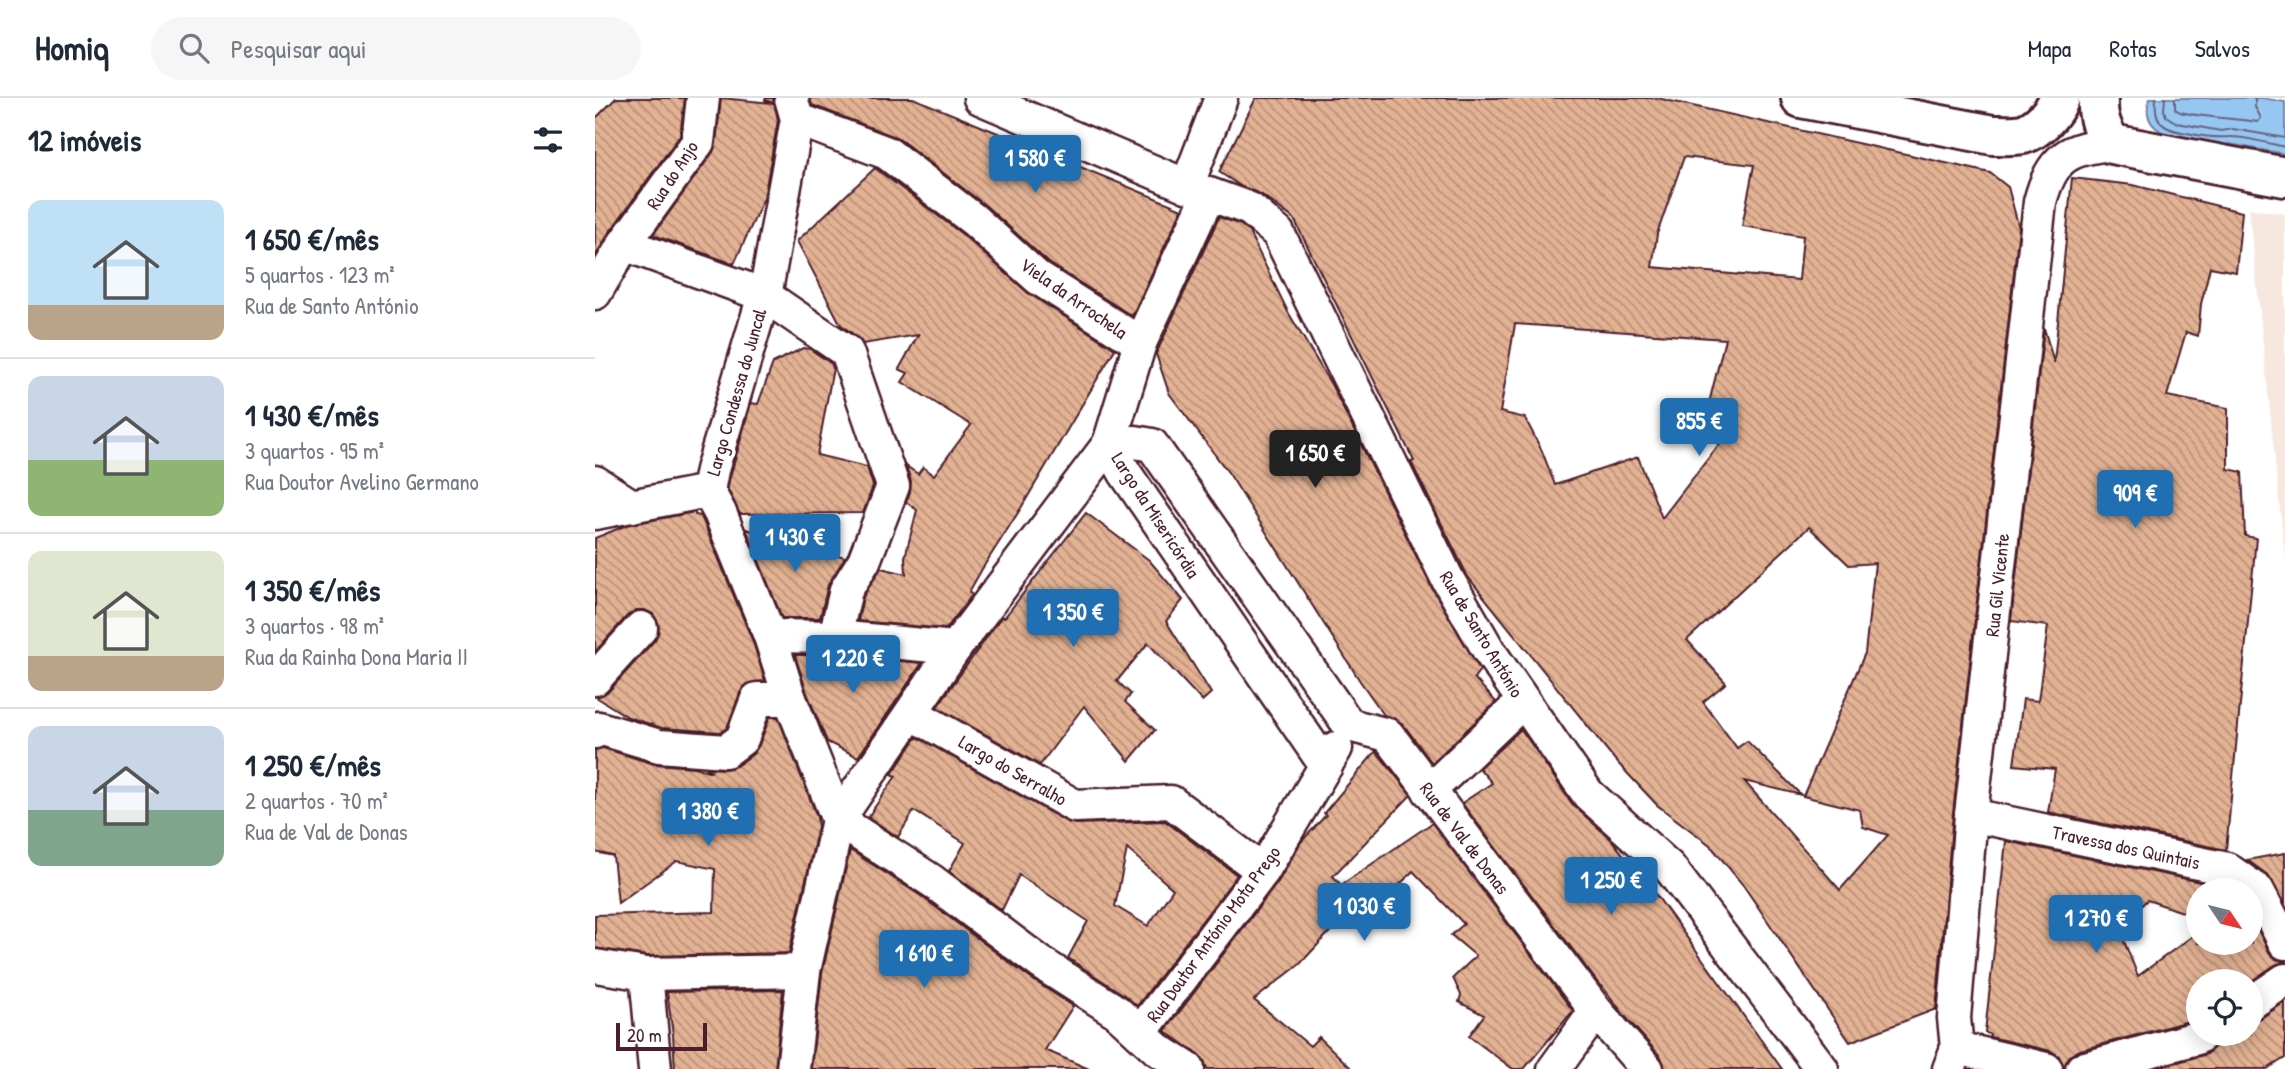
<!DOCTYPE html>
<html lang="pt">
<meta charset="utf-8">
<style>
:root{--surface:#fff;--page:#f6f6f7;--text:#1f2937;--muted:#747a83;--line:#e0e1e3;--accent:#1f6fb2}
body{margin:0;font-family:"Patrick Hand",sans-serif;background:var(--page);color:var(--text);height:100vh;display:flex;flex-direction:column;font-size:26px;white-space:nowrap}
*{box-sizing:border-box;margin:0}
p{font-size:23px;color:var(--muted)}
.icon{flex:none;width:38px;height:38px;fill:none;stroke:currentColor;stroke-width:2;stroke-linecap:round;stroke-linejoin:round}
.map{position:relative;flex:1;overflow:hidden}
.details{display:flex;flex-direction:column;background:var(--surface);width:595px}
.details>*{flex:none}
.needle{width:46px;rotate:125deg}
.fabs{position:absolute;left:1591px;top:780px;display:grid;gap:14px}
.fabs a{display:grid;place-items:center;width:77px;height:77px;border-radius:50%;background:var(--surface);box-shadow:0 4px 18px #0003;font-size:35px}
.scale{position:absolute;left:21px;bottom:18px;width:91px;box-sizing:border-box;padding-left:7px;border:4px solid #4a1f2b;border-top:0;font-size:19px;line-height:24px;white-space:nowrap;color:#4a1f2b;-webkit-text-stroke:5px #fff;paint-order:stroke}
.price{position:absolute;translate:-50% -60px;padding:0 16px;border-radius:7px;background:var(--accent);color:#fff;font-size:23px;line-height:46px;filter:drop-shadow(0 2px 4px #0008)}
.price::after{content:'';position:absolute;left:50%;top:42px;width:21px;height:16px;margin-left:-10px;background:inherit;clip-path:polygon(0 0,100% 0,50% 100%)}
.price.on{background:#222;color:#fff}
ul{padding:0;list-style:none}
li{display:flex;align-items:center;gap:21px;height:175px;padding:0 28px}
li+li{border-top:2px solid var(--line)}
li span{display:grid;place-items:center;flex:none;width:196px;height:140px;border-radius:14px;color:#555}
li>.icon{margin-inline-start:auto}
span .icon{width:84px;height:84px;fill:#fffc;stroke-width:1}
li b{font-size:30px}
h2{display:flex;justify-content:space-between;align-items:center;height:84px;padding:0 28px;font-size:30px}
header{display:flex;align-items:center;gap:42px;box-sizing:border-box;height:98px;padding:0 35px;background:var(--surface);border-bottom:2px solid var(--line)}
header strong{font-size:33px}
nav{display:flex;gap:38px;margin-inline-start:auto;font-size:24px}
.search{width:490px;height:63px;background:var(--page);display:flex;align-items:center;gap:18px;box-sizing:border-box;padding:0 24px;border-radius:38px;color:var(--muted);font-size:26px}
main{display:flex;flex:1;min-height:0}
.map>svg:first-child{display:block}
.built{fill:#f6e8df}
.water{fill:#96c7f2;stroke:#7884a2;stroke-width:2}
.lines{fill:none;stroke-linecap:round;stroke-linejoin:round}
.shore{stroke:#68627b;stroke-width:2}
.building{fill:url(#building-back-hatch);stroke:#4a1f2b;stroke-width:2;fill-rule:evenodd}
.minor-casing{stroke:#4a1f2b;stroke-width:37}
.major-casing{stroke:#4a1f2b;stroke-width:44}
.minor{stroke:#fff;stroke-width:32}
.major{stroke:#fff;stroke-width:38}
.labels{text-anchor:middle;dominant-baseline:central;stroke-width:7;stroke-linejoin:round;paint-order:stroke}
.street-label{font-size:19px;fill:#4a1f2b;stroke:#fff}
</style>
<header>
<strong>Homiq</strong>
<div class="search"><svg class="icon" aria-label="search" viewBox="0 0 24 24"><circle cx="10" cy="10" r="6"/><path d="M15 15l6 6"/></svg>Pesquisar aqui</div>
<nav><a>Mapa</a><a>Rotas</a><a>Salvos</a></nav>
</header>
<main>
<section class="details">
<h2>12 imóveis<svg class="icon" aria-label="filters" viewBox="0 0 24 24"><path d="M4 7h16M4 17h16"/><circle cx="9" cy="7" r="2"/><circle cx="15" cy="17" r="2"/></svg></h2>
<ul>
<li><span style="background:linear-gradient(#bfe0f5 75%,#b9a48a 0)"><svg class="icon" aria-label="home" viewBox="0 0 24 24"><path d="M3 11l9-7 9 7M6 9v11h12V9"/></svg></span><div><b>1 650 €/mês</b><p>5 quartos · 123 m²</p><p>Rua de Santo António</p></div></li>
<li><span style="background:linear-gradient(#c9d6e8 60%,#8fb573 0)"><svg class="icon" aria-label="home" viewBox="0 0 24 24"><path d="M3 11l9-7 9 7M6 9v11h12V9"/></svg></span><div><b>1 430 €/mês</b><p>3 quartos · 95 m²</p><p>Rua Doutor Avelino Germano</p></div></li>
<li><span style="background:linear-gradient(#dfe7d0 75%,#b9a48a 0)"><svg class="icon" aria-label="home" viewBox="0 0 24 24"><path d="M3 11l9-7 9 7M6 9v11h12V9"/></svg></span><div><b>1 350 €/mês</b><p>3 quartos · 98 m²</p><p>Rua da Rainha Dona Maria II</p></div></li>
<li><span style="background:linear-gradient(#c9d6e8 60%,#7fa58c 0)"><svg class="icon" aria-label="home" viewBox="0 0 24 24"><path d="M3 11l9-7 9 7M6 9v11h12V9"/></svg></span><div><b>1 250 €/mês</b><p>2 quartos · 70 m²</p><p>Rua de Val de Donas</p></div></li>
</ul>
</section>
<div class="map">
<svg width="1690" height="971" viewBox="0 0 1690 971">
<defs>
<pattern id="building-back-hatch" width="6" height="6" patternUnits="userSpaceOnUse" patternTransform="scale(1.75)"><rect width="6" height="6" fill="#e2b293"/><path d="M-1 5l2 2M0 0l6 6M5-1l2 2" fill="none" stroke="#b99078"/></pattern>
</defs>
<rect width="100%" height="100%" fill="#fff"/>
<filter id="ink" filterUnits="userSpaceOnUse"><feTurbulence type="fractalNoise" baseFrequency=".0143" numOctaves="2"/><feDisplacementMap in="SourceGraphic" scale="14" xChannelSelector="R" yChannelSelector="G"/><feConvolveMatrix kernelMatrix="1 2 1 2 8 2 1 2 1" color-interpolation-filters="sRGB"/></filter>
<g filter="url(#ink)">
<polygon class="built" points="1654,110 1690,116 1690,460"/>
<path class="water" d="M1555,0H1667L1690,4V56L1634,46V50C1607,45 1539,43 1555,0Z"/>
<g class="lines">
<g class="shore">
<path d="M1561,0C1558,29 1573,32 1597,36C1611,39 1622,40 1635,39C1648,38 1676,46 1690,49"/>
<polyline points="1570,0 1569,12 1571,18 1582,25 1626,33 1638,31 1690,40"/>
<path d="M1580,0V11L1585,14C1611,20 1636,20 1663,24L1666,20L1660,9V0"/>
</g>
</g>
<g class="building">
<polygon points="21,0 90,0 85,37 14,135 0,159 0,21"/>
<polygon points="126,0 178,5 170,2 171,0 178,0 183,22 169,100 139,166 58,137 118,54 121,46"/>
<polygon points="215,0 318,0 587,111 537,218 454,165 391,108 303,40 217,7"/>
<path d="M661,0H1062L1395,75L1413,89L1424,130L1358,715L1341,911L1255,944L1148,787L1115,747L1062,707L1020,662L873,479L816,364L819,363L699,121L667,97L647,89L624,74ZM1089,59L1159,67L1147,128L1208,138L1204,182L1057,169L1062,136ZM920,226L1130,241L1108,329L1125,345L1067,420L1043,359L960,387L947,353L930,320L905,314ZM1214,429L1254,467L1280,465L1270,555L1208,698L1265,712L1268,729L1293,737L1245,792L1149,683L1206,697L1152,643L1142,650L1108,604L1131,585L1092,542Z"/>
<polygon points="280,70 367,136 433,195 520,251 426,410 387,471 374,494 377,497 351,531 263,523 268,499 286,470 311,476 310,459 322,412 311,404 315,394 316,383 311,368 323,376 328,369 339,377 376,327 307,284 313,275 304,271 323,237 268,246 262,239 246,227 202,143"/>
<polygon points="1477,80 1538,87 1647,114 1641,174 1615,169 1606,206 1603,238 1591,234 1572,298 1633,310 1633,371 1647,374 1650,438 1661,440 1631,752 1453,714 1460,671 1419,667 1428,601 1443,603 1453,528 1416,523 1449,230 1459,265"/>
<polygon points="624,119 646,127 654,134 693,214 737,288 837,490 885,572 879,580 901,604 837,665 808,626 798,620 789,617 765,583 635,377 574,295 561,256"/>
<polygon points="208,250 215,251 237,266 238,270 222,357 272,369 278,388 268,415 145,416 132,390 156,305 163,306 178,265"/>
<polygon points="100,414 100,417 106,418 108,423 158,544 170,583 151,586 145,595 132,630 125,634 67,630 33,619 1,599 14,593 60,542 64,533 63,524 58,516 50,512 41,512 32,518 0,554 0,440 32,427"/>
<polygon points="491,415 554,462 588,502 571,523 616,595 607,603 553,545 522,583 536,596 530,604 560,632 534,663 489,608 445,667 342,609 407,518 409,520"/>
<polygon points="151,431 250,459 233,487 225,520 187,520"/>
<polygon points="200,557 239,557 327,565 263,659 232,644 212,595"/>
<polygon points="175,619 183,619 222,719 223,729 194,855 52,858 0,850 0,817 119,814 120,771 82,763 23,805 18,758 0,754 0,652 8,650 59,666 99,669 117,674 111,670 130,671 141,668 158,656 164,647"/>
<polygon points="926,631 978,707 1016,741 1052,787 1059,794 1187,971 1070,971 1066,959 1029,917 1007,888 1006,889 867,705 897,685 884,670"/>
<path d="M322,639L472,724L481,726L570,723L642,777L542,908L532,899L473,860L493,823L424,777L407,812L354,773L370,745L319,713L303,739L273,719L301,678L297,676ZM532,751L578,791L553,828L520,808Z"/>
<polygon points="781,653 816,697 738,778 746,787 837,725 978,913 929,971 918,971 874,938 889,917 864,904 866,897 858,880 881,858 856,837 869,826 818,773 767,825 754,813 705,866 659,902 715,948 724,939 757,971 612,971 609,962 603,956 570,933 683,784 706,744 731,717 729,715"/>
<polygon points="1411,743 1624,788 1631,793 1603,793 1603,819 1552,802 1546,808 1511,798 1543,878 1603,834 1603,845 1656,845 1656,818 1674,854 1681,861 1690,864 1680,867 1655,884 1603,884 1603,919 1594,923 1482,953 1474,959 1469,971 1464,958 1456,953 1395,939 1395,937 1390,934"/>
<polygon points="255,752 326,798 435,880 478,908 450,952 494,971 216,971 227,876"/>
<polygon points="1690,755 1690,805 1674,778 1652,762"/>
<polygon points="188,892 180,971 80,971 78,937 72,894"/>
<polygon points="1690,904 1690,960 1672,971 1558,971 1612,956 1624,945 1626,936 1656,936 1656,923 1666,920"/>
</g>
<g class="lines">
<defs>
<g id="minor">
<polyline points="385,0 592,88 655,111 683,135 853,482 894,553 993,696 1074,769 1227,971"/>
<polyline points="202,21 292,55 379,122 443,180 545,245"/>
<polyline points="592,88 626,0"/>
<polyline points="29,146 103,44 108,0"/>
<polyline points="0,195 29,146 169,197 252,254 298,388 269,463 251,492 240,539"/>
<polyline points="514,346 530,375 731,668"/>
<polyline points="514,346 540,344 557,347 754,627"/>
<polyline points="0,384 37,408"/>
<polyline points="113,393 125,415 175,538 195,601 243,722 337,783 446,865 522,914 562,951 593,971"/>
<polyline points="0,415 113,393 117,372 172,187 202,21 196,0"/>
<polyline points="175,538 240,539 360,550"/>
<polyline points="0,581 46,530"/>
<polyline points="318,616 480,708 576,704 668,773"/>
<polyline points="754,627 793,637 1001,913 1052,971"/>
<polyline points="0,634 4,630 64,648 131,653 147,641 162,601 195,601"/>
<polyline points="834,693 918,613"/>
<polyline points="1376,717 1632,771 1663,793 1690,845"/>
<polyline points="0,868 51,876 209,873"/>
<polyline points="51,876 60,971"/>
<polyline points="1656,905 1690,882"/>
<polyline points="545,935 668,773 741,650"/>
<polyline points="1362,950 1451,971"/>
<polyline points="198,971 209,873 243,722 360,550 514,346 545,245 610,105"/>
<polyline points="959,971 1001,913"/>
<path d="M1354,971L1362,950L1359,920L1376,717L1445,104C1457,59 1473,50 1517,46"/>
<polyline points="1487,971 1602,940 1608,936"/>
</g>
<g id="major">
<path d="M1206,0L1398,37C1407,37 1419,38 1428,36C1444,31 1458,15 1465,0"/>
<path d="M1503,0C1502,18 1506,31 1517,46L1690,79"/>
</g>
</defs>
<use href="#minor" class="minor-casing"/>
<use href="#major" class="major-casing"/>
<use href="#minor" class="minor"/>
<use href="#major" class="major"/>
</g>
</g>
<g class="labels">
<g class="street-label">
<text transform="translate(77 77) rotate(-57)">Rua do Anjo</text>
<text transform="translate(479 200) rotate(35)">Viela da Arrochela</text>
<text transform="translate(141 294) rotate(-74)">Largo Condessa do Juncal</text>
<text transform="translate(561 417) rotate(57)">Largo da Misericórdia</text>
<text transform="translate(1402 487) rotate(-84)">Rua Gil Vicente</text>
<text transform="translate(887 536) rotate(59)">Rua de Santo António</text>
<text transform="translate(418 672) rotate(30)">Largo do Serralho</text>
<text transform="translate(870 740) rotate(53)">Rua de Val de Donas</text>
<text transform="translate(1531 749) rotate(12)">Travessa dos Quintais</text>
<text transform="translate(618 836) rotate(-54)">Rua Doutor António Mota Prego</text>
</g>
</g>
</svg>
<div class="fabs">
<a><svg class="needle" viewBox="-14 -14 28 28"><path d="M0-13l5 13h-10z" fill="#e53935"/><path d="M0 13l5-13h-10z" fill="#747a83"/></svg></a>
<a><svg class="icon" aria-label="locate" viewBox="0 0 24 24"><circle cx="12" cy="12" r="6"/><path d="M12 2v4M12 18v4M2 12h4M18 12h4"/></svg></a>
</div>
<div class="scale">20 m</div>
<b class="price" style="left:440px;top:97px">1 580 €</b>
<b class="price" style="left:1104px;top:360px">855 €</b>
<b class="price on" style="left:720px;top:392px">1 650 €</b>
<b class="price" style="left:1540px;top:432px">909 €</b>
<b class="price" style="left:200px;top:476px">1 430 €</b>
<b class="price" style="left:478px;top:551px">1 350 €</b>
<b class="price" style="left:258px;top:597px">1 220 €</b>
<b class="price" style="left:113px;top:750px">1 380 €</b>
<b class="price" style="left:1016px;top:819px">1 250 €</b>
<b class="price" style="left:769px;top:845px">1 030 €</b>
<b class="price" style="left:1501px;top:857px">1 270 €</b>
<b class="price" style="left:329px;top:892px">1 610 €</b>
</div>
</main>
